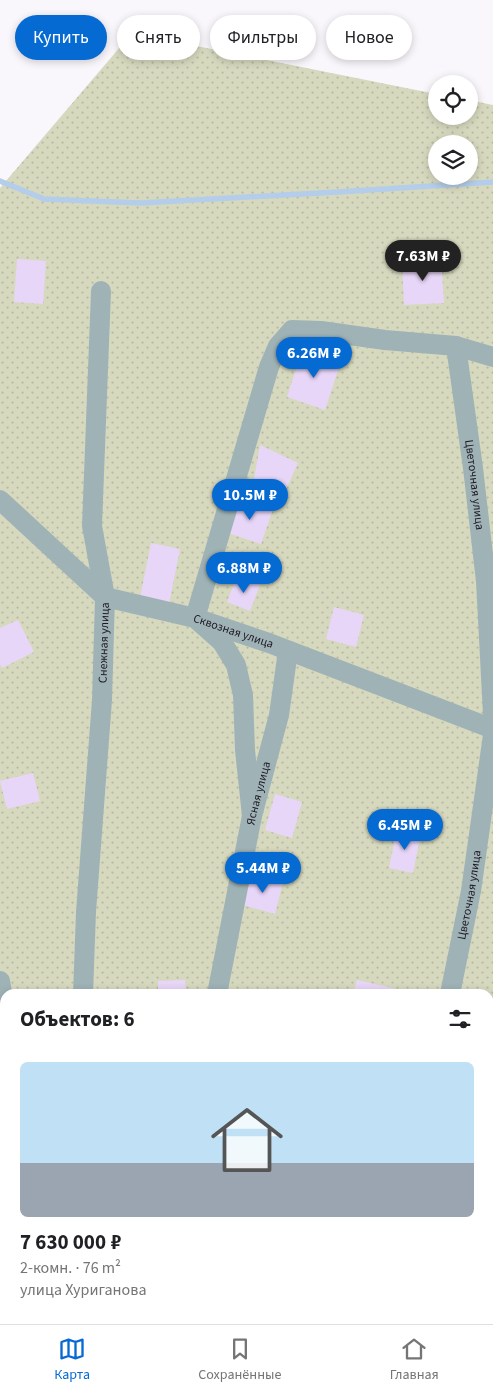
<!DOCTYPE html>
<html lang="ru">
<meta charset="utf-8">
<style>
:root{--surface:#fff;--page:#f2f2f2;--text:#202124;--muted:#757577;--line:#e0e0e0;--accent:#056ad2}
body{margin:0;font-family:"Source Sans 3",sans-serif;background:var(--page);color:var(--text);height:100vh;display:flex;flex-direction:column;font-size:19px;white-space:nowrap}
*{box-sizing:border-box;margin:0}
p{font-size:16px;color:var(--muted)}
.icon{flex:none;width:28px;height:28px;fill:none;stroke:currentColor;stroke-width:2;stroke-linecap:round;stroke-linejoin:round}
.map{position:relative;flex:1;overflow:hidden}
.details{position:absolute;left:0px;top:989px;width:494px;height:336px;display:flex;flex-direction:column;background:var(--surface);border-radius:15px 15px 0 0;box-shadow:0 2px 8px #0003}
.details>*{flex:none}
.top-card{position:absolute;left:15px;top:15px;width:464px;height:45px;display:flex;gap:10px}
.controls{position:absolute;left:428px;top:75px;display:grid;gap:10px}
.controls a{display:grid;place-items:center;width:50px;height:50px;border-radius:50%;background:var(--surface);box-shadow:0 2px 8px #0003;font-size:25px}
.price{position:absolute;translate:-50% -42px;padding:0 11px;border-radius:18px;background:var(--accent);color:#fff;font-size:16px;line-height:32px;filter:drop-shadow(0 1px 2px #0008)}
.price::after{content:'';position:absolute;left:50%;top:30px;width:15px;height:11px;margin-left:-8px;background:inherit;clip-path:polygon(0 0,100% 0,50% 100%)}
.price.active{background:#222;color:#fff}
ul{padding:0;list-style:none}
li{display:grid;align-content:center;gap:10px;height:265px;padding:0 20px}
li span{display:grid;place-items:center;height:155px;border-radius:8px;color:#555}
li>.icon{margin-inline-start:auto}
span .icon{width:90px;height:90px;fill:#fffc;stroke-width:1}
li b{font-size:21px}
h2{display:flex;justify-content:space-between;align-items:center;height:60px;padding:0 20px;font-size:21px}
.chip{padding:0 18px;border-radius:22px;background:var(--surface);box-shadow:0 2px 8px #0003;font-size:18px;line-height:45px}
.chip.active{background:var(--accent);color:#fff}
.tab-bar{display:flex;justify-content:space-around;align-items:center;height:70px;border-top:1px solid var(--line);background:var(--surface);font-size:14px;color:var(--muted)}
.tab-bar a{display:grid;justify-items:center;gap:2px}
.tab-bar .active{color:var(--accent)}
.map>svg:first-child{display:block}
.park{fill:url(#park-dots);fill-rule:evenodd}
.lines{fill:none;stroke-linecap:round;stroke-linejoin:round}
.stream{stroke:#b3cdea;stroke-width:5.5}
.building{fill:#e8d6f8}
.street{stroke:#9fb3b7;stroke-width:20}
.labels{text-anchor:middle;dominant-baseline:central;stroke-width:4;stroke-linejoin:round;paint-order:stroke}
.street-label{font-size:12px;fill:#1e1824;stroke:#fff}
</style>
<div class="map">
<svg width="493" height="1324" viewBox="0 0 493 1324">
<defs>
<pattern id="park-dots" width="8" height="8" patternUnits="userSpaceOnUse" patternTransform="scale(1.25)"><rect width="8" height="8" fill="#d7d9bf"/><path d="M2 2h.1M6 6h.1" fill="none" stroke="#b8baa4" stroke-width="1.8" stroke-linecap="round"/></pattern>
</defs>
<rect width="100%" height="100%" fill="#f9f6fc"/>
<path class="park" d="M132,33L436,94V116H469V100L493,105V1324H0V188ZM436,144H469V176H436ZM5,994H489V1320H5Z"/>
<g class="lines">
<polyline class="stream" points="0,181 44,199 141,203 338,192 493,182"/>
</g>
<g class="building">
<polygon points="441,258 444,303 404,305 402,260"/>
<polygon points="17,259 46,261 43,304 14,302"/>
<polygon points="303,348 341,361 325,410 287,397"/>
<polygon points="260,445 298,463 282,498 253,485"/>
<polygon points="240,498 273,509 261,544 228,533"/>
<polygon points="151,543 180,549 169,604 140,598"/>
<polygon points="237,576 260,585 250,611 227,602"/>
<polygon points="334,607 364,615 356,647 326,639"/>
<polygon points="18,620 34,652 2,668 0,664 0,628"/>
<polygon points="33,773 40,801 7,809 0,781"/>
<polygon points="275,794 302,802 292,838 265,830"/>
<polygon points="397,829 421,833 413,873 389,868"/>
<polygon points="252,874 283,882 275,914 243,905"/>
<polygon points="185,980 186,994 158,994 158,981"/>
<polygon points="357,980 396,989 395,994 353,994"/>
<polygon points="421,1320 446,1320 445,1324 436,1324"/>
</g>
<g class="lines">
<g class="street">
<path id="s1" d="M456,346L473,468L486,581L493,715"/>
<path id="s2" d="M0,500L105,597L195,618L269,643L493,729"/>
<polyline points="252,816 245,750 243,695 236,665 222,642 195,618 269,367 278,346 292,330 321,331 385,340 456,346 493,357"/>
<polyline points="0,981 5,1010"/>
<path id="s3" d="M83,994L86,912L102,700L105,597L92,526L101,291"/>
<path id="s4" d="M217,994L252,816L279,715L288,651"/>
<path id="s5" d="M450,994L471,891L493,735"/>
<polyline points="58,1320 58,1324"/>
<polyline points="162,1324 162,1320"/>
<polyline points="389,1324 390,1320"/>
</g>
</g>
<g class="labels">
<g class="street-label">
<text stroke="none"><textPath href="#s1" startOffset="140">Цветочная улица</textPath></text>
<text stroke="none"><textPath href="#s2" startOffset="276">Сквозная улица</textPath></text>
<text stroke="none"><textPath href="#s3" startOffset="352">Снежная улица</textPath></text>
<text stroke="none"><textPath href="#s4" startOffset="205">Ясная улица</textPath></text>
<text stroke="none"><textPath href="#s5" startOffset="101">Цветочная улица</textPath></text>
</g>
</g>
</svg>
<div class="controls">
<a><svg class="icon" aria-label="locate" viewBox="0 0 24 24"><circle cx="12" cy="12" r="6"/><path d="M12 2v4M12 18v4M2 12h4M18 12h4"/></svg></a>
<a><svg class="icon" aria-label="layers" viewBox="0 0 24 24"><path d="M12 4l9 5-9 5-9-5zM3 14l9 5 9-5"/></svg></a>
</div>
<b class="price active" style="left:423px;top:282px">7.63M ₽</b>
<b class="price" style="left:314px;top:379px">6.26M ₽</b>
<b class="price" style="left:250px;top:521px">10.5M ₽</b>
<b class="price" style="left:244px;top:594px">6.88M ₽</b>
<b class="price" style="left:405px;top:851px">6.45M ₽</b>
<b class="price" style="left:263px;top:894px">5.44M ₽</b>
<div class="top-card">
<a class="chip active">Купить</a>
<a class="chip">Снять</a>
<a class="chip">Фильтры</a>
<a class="chip">Новое</a>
</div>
<section class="details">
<h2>Объектов: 6<svg class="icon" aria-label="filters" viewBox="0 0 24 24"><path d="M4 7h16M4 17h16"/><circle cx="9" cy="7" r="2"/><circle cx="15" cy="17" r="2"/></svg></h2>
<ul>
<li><span style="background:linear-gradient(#bfe0f5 65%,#9aa5b1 0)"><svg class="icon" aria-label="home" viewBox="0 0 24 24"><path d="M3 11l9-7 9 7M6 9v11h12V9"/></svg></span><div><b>7 630 000 ₽</b><p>2-комн. · 76 m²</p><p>улица Хуриганова</p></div></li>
</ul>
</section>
</div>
<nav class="tab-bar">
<a class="active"><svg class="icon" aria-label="map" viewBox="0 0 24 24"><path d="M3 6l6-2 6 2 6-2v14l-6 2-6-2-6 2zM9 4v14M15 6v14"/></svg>Карта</a>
<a><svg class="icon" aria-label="saved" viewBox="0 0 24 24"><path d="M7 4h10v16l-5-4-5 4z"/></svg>Сохранённые</a>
<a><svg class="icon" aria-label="home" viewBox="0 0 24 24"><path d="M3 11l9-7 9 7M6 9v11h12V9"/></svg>Главная</a>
</nav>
